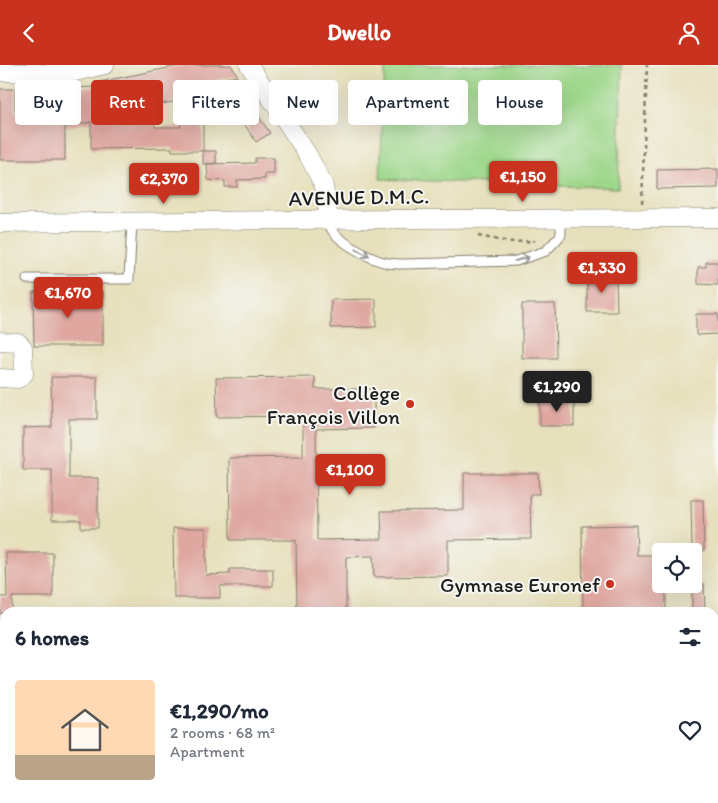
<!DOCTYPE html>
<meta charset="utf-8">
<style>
:root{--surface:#fff;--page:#f2f2f3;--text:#1f2937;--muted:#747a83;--accent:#c8321e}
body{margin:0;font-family:Itim,sans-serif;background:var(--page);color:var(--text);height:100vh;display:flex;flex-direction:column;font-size:19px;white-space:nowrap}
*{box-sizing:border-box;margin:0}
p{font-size:16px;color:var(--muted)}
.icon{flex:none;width:28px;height:28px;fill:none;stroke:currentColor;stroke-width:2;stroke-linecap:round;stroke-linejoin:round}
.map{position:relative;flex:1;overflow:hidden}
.side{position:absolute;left:0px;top:542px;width:719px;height:196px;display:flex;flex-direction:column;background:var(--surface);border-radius:15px 15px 0 0;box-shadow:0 5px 20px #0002}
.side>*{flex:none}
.guide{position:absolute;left:15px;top:15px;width:689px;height:45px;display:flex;gap:10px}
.buttons{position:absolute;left:652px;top:478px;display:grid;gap:10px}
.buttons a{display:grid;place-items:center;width:50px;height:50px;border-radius:5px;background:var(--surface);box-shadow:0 5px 20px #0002;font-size:25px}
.price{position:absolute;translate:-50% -42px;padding:0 11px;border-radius:5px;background:var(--accent);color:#fff;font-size:16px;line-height:32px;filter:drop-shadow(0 1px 2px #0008)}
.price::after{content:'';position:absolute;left:50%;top:30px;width:15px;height:11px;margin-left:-8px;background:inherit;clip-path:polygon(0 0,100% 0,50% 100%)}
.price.active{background:#222;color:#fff}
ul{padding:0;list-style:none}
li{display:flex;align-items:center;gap:15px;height:125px;padding:0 15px}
li span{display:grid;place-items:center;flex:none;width:140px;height:100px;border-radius:5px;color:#555}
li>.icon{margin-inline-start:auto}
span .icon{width:60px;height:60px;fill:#fffc;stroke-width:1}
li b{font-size:21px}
h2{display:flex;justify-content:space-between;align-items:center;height:60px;padding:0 15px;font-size:21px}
.chip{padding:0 18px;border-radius:5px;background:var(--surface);box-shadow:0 5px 20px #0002;font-size:18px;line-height:45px}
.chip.active{background:var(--accent);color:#fff}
header{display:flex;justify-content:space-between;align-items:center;height:65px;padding:0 15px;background:var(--accent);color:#fff;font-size:22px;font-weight:800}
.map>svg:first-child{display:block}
.grass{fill:#9dd78a;stroke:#5c7a53}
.park{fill:url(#park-tufts);stroke:#5c7a53}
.building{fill:#dfa7a0;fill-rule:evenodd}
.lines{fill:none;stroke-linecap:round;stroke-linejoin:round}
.service-casing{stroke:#827e6c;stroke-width:11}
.minor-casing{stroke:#827e6c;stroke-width:19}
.path{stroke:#827e6c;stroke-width:2.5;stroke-dasharray:4 4;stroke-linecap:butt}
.service{stroke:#fff;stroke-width:9}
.minor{stroke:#fff;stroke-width:18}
.oneway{stroke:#999}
.poi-dot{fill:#c8321e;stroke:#f6f6f2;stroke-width:2}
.labels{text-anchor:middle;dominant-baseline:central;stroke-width:4;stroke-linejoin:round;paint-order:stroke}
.street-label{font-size:21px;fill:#1c1c1c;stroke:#f6f6f2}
.poi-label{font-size:21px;fill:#1c1c1c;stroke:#f6f6f2;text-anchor:end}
</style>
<header><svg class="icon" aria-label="back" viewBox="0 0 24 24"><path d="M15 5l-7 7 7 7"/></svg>Dwello<svg class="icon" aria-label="person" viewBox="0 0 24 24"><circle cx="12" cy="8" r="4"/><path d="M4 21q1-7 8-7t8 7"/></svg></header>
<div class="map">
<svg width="718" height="738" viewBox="0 0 718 738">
<defs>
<pattern id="park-tufts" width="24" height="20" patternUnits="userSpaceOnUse" patternTransform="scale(1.25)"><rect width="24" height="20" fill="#9dd78a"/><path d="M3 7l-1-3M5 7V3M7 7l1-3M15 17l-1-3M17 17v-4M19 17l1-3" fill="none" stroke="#87b876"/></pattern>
</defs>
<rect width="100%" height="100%" fill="#f6f6f2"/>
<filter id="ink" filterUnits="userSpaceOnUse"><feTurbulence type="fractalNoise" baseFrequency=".02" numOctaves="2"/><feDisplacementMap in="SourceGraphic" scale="10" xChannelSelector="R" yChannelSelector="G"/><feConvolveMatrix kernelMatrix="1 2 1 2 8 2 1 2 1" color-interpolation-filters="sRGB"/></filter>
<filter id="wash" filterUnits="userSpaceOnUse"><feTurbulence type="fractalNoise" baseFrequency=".0096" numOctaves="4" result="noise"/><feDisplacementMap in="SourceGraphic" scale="20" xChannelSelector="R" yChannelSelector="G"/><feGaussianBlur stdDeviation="1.12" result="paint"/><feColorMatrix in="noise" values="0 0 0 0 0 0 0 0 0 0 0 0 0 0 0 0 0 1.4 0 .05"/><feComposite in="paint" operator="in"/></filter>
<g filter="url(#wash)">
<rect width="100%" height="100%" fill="#e7e0bc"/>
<polygon class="grass" points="385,0 622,0 618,123 380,114"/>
<polygon class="park" points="0,631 5,631 5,734 23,734 23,738 0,738"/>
<g id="blocks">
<g class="building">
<path d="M183,0H231L238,11L215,15V46H203V86H172V83L91,84V57L65,62V95H0V24H15V47L38,46V24L95,22L94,18ZM177,36L181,62H155L152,41Z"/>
<polygon points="249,38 270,68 256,77 236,46"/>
<polygon points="203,86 216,86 216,98 203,99"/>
<polygon points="255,93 274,93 274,109 265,109 265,114 237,115 237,122 225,122 225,116 208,115 207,99 255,98"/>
<polygon points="718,104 718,123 657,124 657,105"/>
<polygon points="706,197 718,197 718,220 698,219 698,202 706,202"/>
<polygon points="587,210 616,210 617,247 587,247"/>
<polygon points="33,227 103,227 103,281 34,281"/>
<polygon points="376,234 376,262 331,263 331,235"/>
<polygon points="522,239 555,239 556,293 522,293"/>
<polygon points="696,249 718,249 718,269 696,270"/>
<polygon points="51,312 97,312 97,354 69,354 69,413 98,413 98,463 81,463 81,455 52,455 52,405 23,405 23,363 52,362"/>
<polygon points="315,312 315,324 374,324 374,363 316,364 317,475 382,474 381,446 464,445 464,408 538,408 539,429 530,429 531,474 448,475 448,511 374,512 373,491 346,492 346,548 297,548 296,475 230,475 229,393 303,392 303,351 217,352 216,313"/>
<rect x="540" y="335" width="34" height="26"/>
<polygon points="691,435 703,435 704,486 692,486"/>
<polygon points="636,460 637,490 661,490 661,519 666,519 666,548 583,548 582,461"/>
<polygon points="173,463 206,463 206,510 230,509 230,504 273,504 273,521 220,521 220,533 174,533"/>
<polygon points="6,488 53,488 53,532 12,532 12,548 0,548 0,532 7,532"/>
<polygon points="692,519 704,519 705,548 692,548"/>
</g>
</g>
</g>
<g filter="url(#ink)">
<use href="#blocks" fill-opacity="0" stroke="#827e6c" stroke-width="1"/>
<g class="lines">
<defs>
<g id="service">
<path d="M329,155C330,158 330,160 331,163C337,176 373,196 388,198C393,199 399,199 404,199L516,196L546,186L561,170V154"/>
<polyline points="27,214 129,214 132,157"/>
<polyline points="714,612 718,612"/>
<polyline points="714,661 718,661"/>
<polyline points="714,708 718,708"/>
</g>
<g id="minor">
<polyline points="249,0 308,90 324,121 329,155"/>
<polyline points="0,7 67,9 105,0"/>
<polyline points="0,158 399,154 718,153"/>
<polyline points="0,276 18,277 23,282 24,309 18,314 0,313"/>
<polyline points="601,734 601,738"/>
</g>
</defs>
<use href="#service" class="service-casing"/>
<use href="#minor" class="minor-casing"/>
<g class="path">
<polyline points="642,138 647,0"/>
<polyline points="478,171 509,177 535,176"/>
</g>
<use href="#service" class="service"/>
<use href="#minor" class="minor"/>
</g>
<defs><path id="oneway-shaft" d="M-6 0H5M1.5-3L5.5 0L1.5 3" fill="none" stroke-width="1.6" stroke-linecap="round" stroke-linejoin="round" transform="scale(1.25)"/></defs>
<g class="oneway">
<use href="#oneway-shaft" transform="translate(363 188) rotate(29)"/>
<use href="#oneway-shaft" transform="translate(522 194) rotate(-16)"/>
</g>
</g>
<g class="poi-dot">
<circle cx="410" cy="339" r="5"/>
<circle cx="610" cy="519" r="5"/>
</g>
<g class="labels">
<g class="street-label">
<text transform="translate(359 132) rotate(-1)">AVENUE D.M.C.</text>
</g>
<g class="poi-label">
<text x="400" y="327">Collège<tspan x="400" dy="24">François Villon</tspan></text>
<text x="600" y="519">Gymnase Euronef</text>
</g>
</g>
</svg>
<div class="buttons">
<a><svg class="icon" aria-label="locate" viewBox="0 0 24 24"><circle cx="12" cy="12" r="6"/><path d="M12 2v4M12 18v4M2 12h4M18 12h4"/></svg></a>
</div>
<b class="price" style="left:523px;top:138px">€1,150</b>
<b class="price" style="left:164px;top:140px">€2,370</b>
<b class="price" style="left:602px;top:229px">€1,330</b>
<b class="price" style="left:68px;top:254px">€1,670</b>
<b class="price active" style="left:557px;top:348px">€1,290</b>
<b class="price" style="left:350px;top:431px">€1,100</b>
<div class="guide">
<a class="chip">Buy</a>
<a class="chip active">Rent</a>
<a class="chip">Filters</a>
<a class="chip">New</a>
<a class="chip">Apartment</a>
<a class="chip">House</a>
</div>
<section class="side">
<h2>6 homes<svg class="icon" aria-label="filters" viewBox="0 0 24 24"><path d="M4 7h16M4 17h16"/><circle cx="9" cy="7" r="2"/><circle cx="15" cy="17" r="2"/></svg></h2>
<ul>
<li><span style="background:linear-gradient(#ffd9b3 75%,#b9a48a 0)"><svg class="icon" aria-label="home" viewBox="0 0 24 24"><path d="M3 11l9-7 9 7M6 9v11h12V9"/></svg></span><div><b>€1,290/mo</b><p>2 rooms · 68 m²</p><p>Apartment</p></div><svg class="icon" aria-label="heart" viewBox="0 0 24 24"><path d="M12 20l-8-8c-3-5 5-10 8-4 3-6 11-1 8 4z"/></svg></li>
</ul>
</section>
</div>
